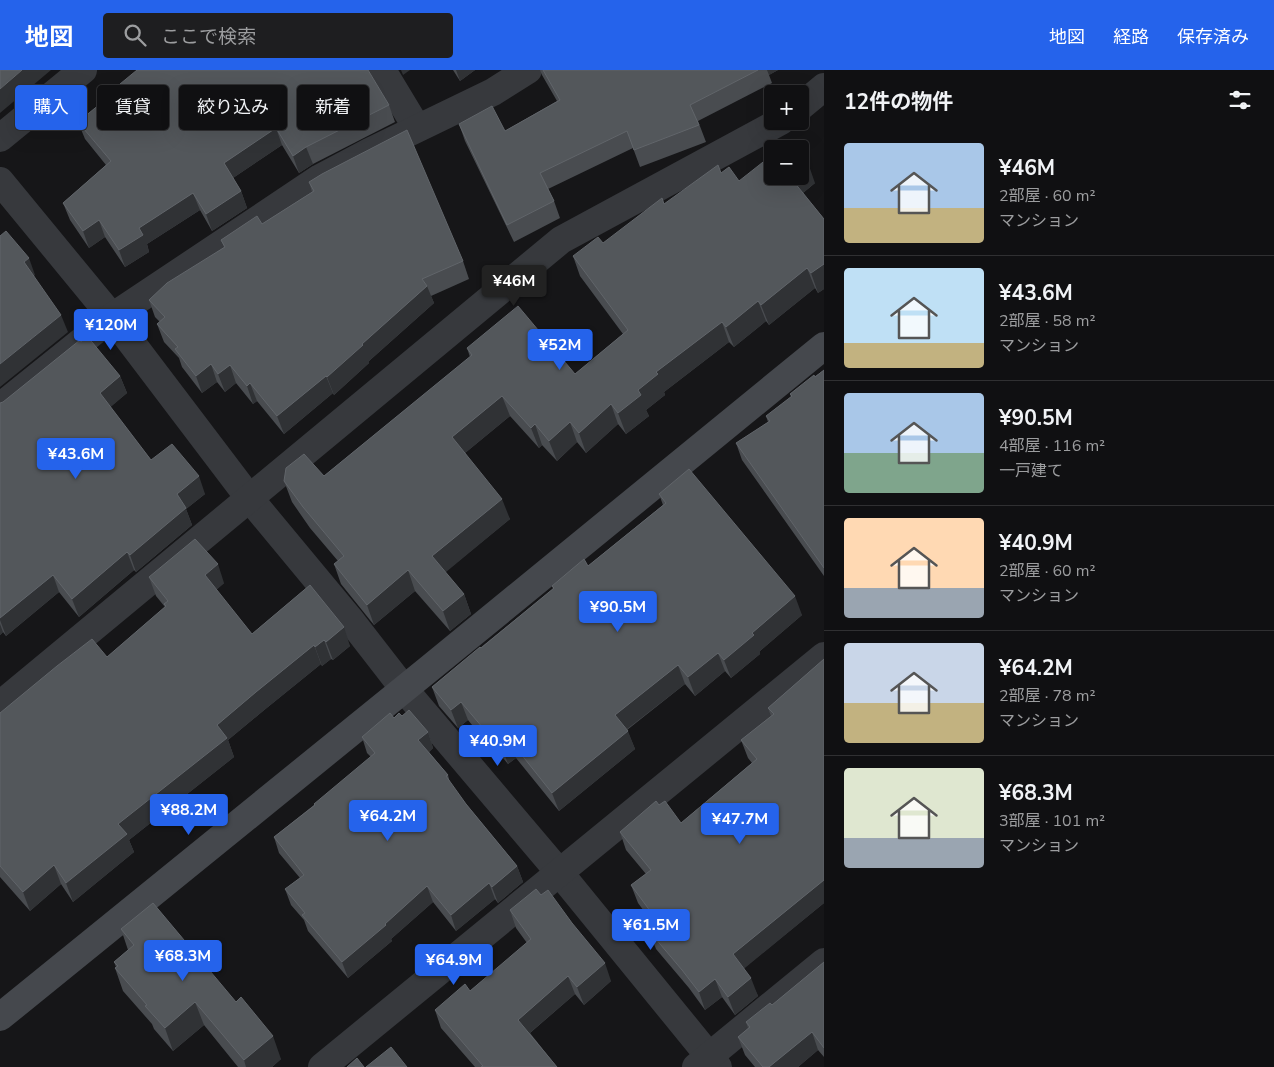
<!DOCTYPE html>
<html lang="ja">
<meta charset="utf-8">
<style>
:root{--surface:#101012;--page:#1e1e20;--text:#f1f3f6;--muted:#9c9d9f;--line:#303032;--accent:#2563eb}
body{margin:0;font-family:"Nunito Sans","Noto Sans JP",sans-serif;background:var(--page);color:var(--text);height:100vh;display:flex;flex-direction:column;font-size:19px;white-space:nowrap}
*{box-sizing:border-box;margin:0}
p{font-size:16px;color:var(--muted)}
.icon{flex:none;width:28px;height:28px;fill:none;stroke:currentColor;stroke-width:2;stroke-linecap:round;stroke-linejoin:round}
.map{position:relative;flex:1;overflow:hidden}
.panel{display:flex;flex-direction:column;background:var(--surface);width:450px}
.panel>*{flex:none}
.hud{position:absolute;left:15px;top:15px;width:475px;height:45px;display:flex;gap:10px}
.buttons{position:absolute;left:764px;top:15px;display:grid;gap:10px}
.buttons a{display:grid;place-items:center;width:45px;height:45px;border-radius:5px;background:var(--surface);box-shadow:0 5px 20px #0002,0 0 0 1px var(--line);font-size:25px}
.price{position:absolute;translate:-50% -42px;padding:0 11px;border-radius:5px;background:var(--accent);color:#fff;font-size:16px;line-height:32px;filter:drop-shadow(0 1px 2px #0008)}
.price::after{content:'';position:absolute;left:50%;top:30px;width:15px;height:11px;margin-left:-8px;background:inherit;clip-path:polygon(0 0,100% 0,50% 100%)}
.price.on{background:#222;color:#fff}
ul{padding:0;list-style:none}
li{display:flex;align-items:center;gap:15px;height:125px;padding:0 20px}
li+li{border-top:1px solid var(--line)}
li span{display:grid;place-items:center;flex:none;width:140px;height:100px;border-radius:5px;color:#555}
li>.icon{margin-inline-start:auto}
span .icon{width:60px;height:60px;fill:#fffc;stroke-width:1}
li b{font-size:21px}
h2{display:flex;justify-content:space-between;align-items:center;height:60px;padding:0 20px;font-size:21px}
.chip{padding:0 18px;border-radius:5px;background:var(--surface);box-shadow:0 5px 20px #0002,0 0 0 1px var(--line);font-size:18px;line-height:45px}
.chip.on{background:var(--accent);color:#fff}
header{display:flex;align-items:center;gap:30px;box-sizing:border-box;height:70px;padding:0 25px;background:var(--accent);color:#fff}
header strong{font-size:24px}
nav{display:flex;gap:28px;margin-inline-start:auto;font-size:18px}
.search{width:350px;height:45px;background:var(--page);display:flex;align-items:center;gap:12px;box-sizing:border-box;padding:0 18px;border-radius:5px;color:var(--muted);font-size:19px}
main{display:flex;flex:1;min-height:0}
.map>svg:first-child{display:block}
.lines{fill:none;stroke-linecap:round;stroke-linejoin:round}
.street{stroke:#37393d;stroke-width:28}
.secondary{stroke:#45484d;stroke-width:28}
.wall{fill:#494c50}
.shaded-wall{fill:#303235}
.building{fill:#53575b;stroke:#61656a}
</style>
<header>
<strong>地図</strong>
<div class="search"><svg class="icon" aria-label="search" viewBox="0 0 24 24"><circle cx="10" cy="10" r="6"/><path d="M15 15l6 6"/></svg>ここで検索</div>
<nav><a>地図</a><a>経路</a><a>保存済み</a></nav>
</header>
<main>
<div class="map">
<svg width="824" height="997" viewBox="0 0 824 997">
<rect width="100%" height="100%" fill="#161618"/>
<g class="lines">
<g class="street">
<polyline points="382,0 417,58"/>
<polyline points="800,37 824,17"/>
<polyline points="0,68 83,0"/>
<polyline points="0,111 112,247 250,429 352,552 404,619 559,802 718,997"/>
<polyline points="0,337 112,247 320,108 369,82 493,22 528,0"/>
<polyline points="0,635 561,170 781,51"/>
<polyline points="322,997 824,586"/>
<polyline points="696,997 824,892"/>
</g>
<polyline class="secondary" points="0,947 430,598 824,276"/>
</g>
<g class="wall">
<polygon points="453,0 475,0 460,11"/>
<polygon points="540,0 778,0 769,5 772,13 698,51 706,72 640,97 633,78 548,119 554,131 560,148 514,172 465,71 459,54 505,61 557,31 542,5"/>
<polygon points="120,14 389,35 395,52 313,94 299,103 282,75 233,108 241,121 247,138 212,161 200,140 147,174 149,182 125,197 105,167 89,178 70,150 63,133 106,95 85,69 78,52 121,17"/>
<polygon points="721,103 739,111 815,113 803,123 824,149 824,219 818,223 815,218 769,255 766,251 734,277 729,272 664,322 665,325 646,340 649,346 626,364 618,354 586,383 577,372 557,391 542,375 539,378 510,346 465,383 510,449 445,502 464,524 471,544 450,561 415,521 374,555 341,514 334,494 338,491 310,458 292,432 284,411 324,406 470,287 467,278 575,304 623,264 580,206 573,186 603,173 664,134"/>
<polygon points="309,112 463,191 469,209 431,226 434,233 369,291 369,293 334,325 333,323 284,364 257,331 253,334 236,313 225,322 217,312 202,323 182,297 179,288 164,272 157,254 160,252 155,247 149,230 224,177 221,170 262,154 312,122"/>
<polygon points="824,300 824,506 742,390 736,373 768,352 766,346 791,327 790,324"/>
<polygon points="120,306 127,323 110,337 151,390 205,424 186,439 192,455 136,502 134,500 79,547 59,522 6,566 3,562 0,565 0,333"/>
<polygon points="659,424 802,545 760,581 760,584 731,608 725,601 695,626 685,614 627,660 635,679 559,741 516,688 508,694 492,675 490,677 468,650 458,658 439,636 432,617 553,519 552,516 588,496 663,435"/>
<polygon points="149,507 224,513 216,520 252,564 310,515 350,576 333,590 331,589 322,596 321,594 263,641 228,670 234,687 129,770 134,782 73,832 61,814 30,841 0,807 0,643 107,587 165,537 156,526"/>
<polygon points="824,589 824,833 744,898 758,926 735,945 722,927 705,940 689,918 656,879 649,861 655,856 638,833 631,815 646,804 626,780 620,762 659,735 681,753 752,693 748,688 741,670 771,646 768,638"/>
<polygon points="402,646 428,662 433,678 429,682 448,705 450,713 466,734 517,796 523,812 498,833 495,829 456,861 433,832 391,869 392,871 348,908 308,861 304,850 291,835 285,819 300,808 279,783 274,767 314,735 371,687 367,683 362,667 394,648"/>
<polygon points="510,840 611,911 584,935 575,924 530,963 557,997 475,997 441,958 435,940 470,921 527,873 516,858"/>
<polygon points="121,859 281,989 272,997 238,997 204,955 173,981 154,959 152,954 123,921 115,898 116,897 114,892 128,880"/>
<polygon points="824,892 824,987 818,980 798,997 755,997 745,985 738,967 748,958 746,952 772,935"/>
</g>
<g class="shaded-wall">
<polygon points="22,0 51,0 0,43 0,19"/>
<polygon points="401,0 410,0 403,5"/>
<polygon points="456,0 475,0 460,11"/>
<polygon points="767,0 778,0 769,5"/>
<polygon points="276,58 282,75 230,110 224,93"/>
<polygon points="306,77 313,94 299,103 293,86"/>
<polygon points="808,93 815,113 798,127 790,107 791,106 800,106 800,99"/>
<polygon points="241,121 247,138 212,161 206,144"/>
<polygon points="193,123 200,140 147,174 149,182 125,197 119,180 139,158"/>
<polygon points="99,150 105,167 89,178 83,161"/>
<polygon points="29,188 35,205 30,210 24,192"/>
<polygon points="824,194 824,219 818,223 811,203"/>
<polygon points="807,198 815,218 769,255 761,235"/>
<polygon points="427,216 434,233 369,291 369,293 334,325 327,307 362,274"/>
<polygon points="758,231 766,251 734,277 726,257"/>
<polygon points="61,245 68,262 0,317 0,294"/>
<polygon points="722,252 729,272 664,322 665,325 646,340 649,346 626,364 618,343 638,320 656,302"/>
<polygon points="211,294 217,312 202,323 196,306"/>
<polygon points="230,295 236,313 225,322 218,304"/>
<polygon points="120,306 127,323 106,341 100,323"/>
<polygon points="326,306 333,323 284,364 277,346"/>
<polygon points="250,313 257,331 253,334 247,316"/>
<polygon points="502,326 510,346 459,388 452,367"/>
<polygon points="611,334 618,354 586,383 579,363"/>
<polygon points="570,352 577,372 557,391 549,371"/>
<polygon points="535,354 542,375 539,378 531,358"/>
<polygon points="199,406 205,424 186,439 192,455 136,502 130,485 177,424"/>
<polygon points="502,429 510,449 440,507 432,486"/>
<polygon points="127,482 134,500 79,547 72,529"/>
<polygon points="218,494 224,513 212,524 205,505"/>
<polygon points="408,500 415,521 374,555 367,535"/>
<polygon points="53,505 59,522 6,566 0,550 0,548"/>
<polygon points="464,524 471,544 450,561 443,541"/>
<polygon points="795,526 802,545 760,581 760,584 731,608 724,590 752,563"/>
<polygon points="0,554 3,562 0,565"/>
<polygon points="344,557 350,576 333,590 326,572"/>
<polygon points="324,570 331,589 322,596 315,577"/>
<polygon points="314,575 321,594 263,641 228,670 234,687 129,770 134,782 73,832 66,813 118,754 217,655 256,622"/>
<polygon points="718,583 725,601 695,626 688,607"/>
<polygon points="678,595 685,614 622,663 615,645"/>
<polygon points="461,632 468,650 458,658 451,640"/>
<polygon points="485,657 492,675 490,677 483,658"/>
<polygon points="628,661 635,679 559,741 552,723"/>
<polygon points="428,662 433,678 424,686 418,670"/>
<polygon points="509,669 516,688 508,694 501,675"/>
<polygon points="54,795 61,814 30,841 23,822"/>
<polygon points="517,796 523,812 498,833 492,817"/>
<polygon points="824,810 824,833 740,902 733,884"/>
<polygon points="489,813 495,829 456,861 451,845"/>
<polygon points="427,816 433,832 391,869 392,871 348,908 342,892"/>
<polygon points="605,893 611,911 584,935 577,917"/>
<polygon points="568,906 575,924 525,967 518,950"/>
<polygon points="751,908 758,926 735,945 728,927"/>
<polygon points="715,909 722,927 705,940 699,922"/>
<polygon points="195,932 204,955 173,981 165,958"/>
<polygon points="812,962 818,980 798,997 769,997"/>
<polygon points="273,966 281,989 272,997 246,997 244,990"/>
</g>
<g class="building">
<polygon points="0,0 22,0 0,19"/>
<polygon points="137,0 368,0 389,35 306,77 293,86 276,58 224,93 241,121 206,144 193,123 139,158 143,165 119,180 99,150 83,161 63,133 111,91 78,52 122,16 120,14"/>
<polygon points="543,0 758,0 690,35 699,55 634,80 627,61 540,103 554,131 507,155 459,54 492,36 505,61 560,30"/>
<polygon points="407,60 463,191 422,209 427,216 362,274 363,275 327,307 326,306 277,346 250,313 247,316 230,295 218,304 211,294 196,306 175,279 178,277 157,254 165,247 149,230 167,213 225,177 221,170 257,146 262,154 314,121 309,112 322,104"/>
<polygon points="790,71 797,79 780,79"/>
<polygon points="800,83 808,93 800,99"/>
<polygon points="772,85 772,106 791,106 790,107 824,149 824,194 811,203 807,198 761,235 758,231 726,257 722,252 656,302 658,304 638,320 641,325 618,343 611,334 579,363 570,352 549,371 535,354 531,358 502,326 452,367 502,429 432,486 464,524 443,541 408,500 367,535 334,494 344,486 303,437 284,411 286,398 304,384 324,406 472,285 467,278 518,236 575,304 628,260 573,186 598,167 603,173 662,128 664,134 718,95 721,103 729,97 739,111"/>
<polygon points="6,161 29,188 24,192 61,245 0,294 0,166"/>
<polygon points="87,266 120,306 100,323 151,390 172,374 199,406 177,424 186,438 130,485 127,482 72,529 53,505 0,548 0,333 3,332 80,270 81,272"/>
<polygon points="824,300 824,498 736,373 770,351 766,346 792,326 790,324 814,305 815,307"/>
<polygon points="689,399 795,526 752,563 754,565 724,590 718,583 688,607 678,595 615,645 628,661 552,723 509,669 501,675 485,657 483,658 461,632 451,640 432,617 480,577 481,578 554,518 552,516 584,489 588,496 666,433 659,424"/>
<polygon points="195,469 218,494 205,505 252,564 310,515 344,557 326,572 324,570 315,577 314,575 256,622 217,655 227,668 118,754 127,764 66,813 54,795 23,822 0,796 0,643 57,596 92,569 107,587 166,536 164,534 168,531 149,507"/>
<polygon points="824,589 824,810 733,884 751,908 728,927 715,909 699,922 682,900 649,861 659,853 631,815 651,800 620,762 656,731 659,735 665,731 681,753 757,689 741,670 774,644 768,638"/>
<polygon points="409,640 428,662 418,670 448,705 446,706 466,734 517,796 492,817 489,813 451,845 427,816 385,854 386,855 342,892 302,845 305,843 285,819 304,805 274,767 315,735 314,734 375,683 362,667 390,643 394,648 399,643 402,646"/>
<polygon points="536,819 541,825 548,820 572,853 605,893 577,917 568,906 518,950 557,997 481,997 483,996 435,940 465,914 470,921 531,869 510,840"/>
<polygon points="153,833 236,932 241,927 273,966 244,990 195,932 165,958 145,936 147,935 115,898 118,896 114,892 134,875 121,859"/>
<polygon points="824,892 824,978 812,962 769,997 763,997 738,967 750,957 746,952 770,933 772,935"/>
<polygon points="391,977 407,997 366,997"/>
<polygon points="357,988 364,997 347,997"/>
</g>
</svg>
<div class="buttons">
<a>+</a>
<a>−</a>
</div>
<b class="price on" style="left:514px;top:237px">¥46M</b>
<b class="price" style="left:111px;top:281px">¥120M</b>
<b class="price" style="left:560px;top:301px">¥52M</b>
<b class="price" style="left:76px;top:410px">¥43.6M</b>
<b class="price" style="left:618px;top:563px">¥90.5M</b>
<b class="price" style="left:498px;top:697px">¥40.9M</b>
<b class="price" style="left:189px;top:766px">¥88.2M</b>
<b class="price" style="left:388px;top:772px">¥64.2M</b>
<b class="price" style="left:740px;top:775px">¥47.7M</b>
<b class="price" style="left:651px;top:881px">¥61.5M</b>
<b class="price" style="left:183px;top:912px">¥68.3M</b>
<b class="price" style="left:454px;top:916px">¥64.9M</b>
<div class="hud">
<a class="chip on">購入</a>
<a class="chip">賃貸</a>
<a class="chip">絞り込み</a>
<a class="chip">新着</a>
</div>
</div>
<section class="panel">
<h2>12件の物件<svg class="icon" aria-label="filters" viewBox="0 0 24 24"><path d="M4 7h16M4 17h16"/><circle cx="9" cy="7" r="2"/><circle cx="15" cy="17" r="2"/></svg></h2>
<ul>
<li><span style="background:linear-gradient(#a9c7e8 65%,#c2b280 0)"><svg class="icon" aria-label="home" viewBox="0 0 24 24"><path d="M3 11l9-7 9 7M6 9v11h12V9"/></svg></span><div><b>¥46M</b><p>2部屋 · 60 m²</p><p>マンション</p></div></li>
<li><span style="background:linear-gradient(#bfe0f5 75%,#c2b280 0)"><svg class="icon" aria-label="home" viewBox="0 0 24 24"><path d="M3 11l9-7 9 7M6 9v11h12V9"/></svg></span><div><b>¥43.6M</b><p>2部屋 · 58 m²</p><p>マンション</p></div></li>
<li><span style="background:linear-gradient(#a9c7e8 60%,#7fa58c 0)"><svg class="icon" aria-label="home" viewBox="0 0 24 24"><path d="M3 11l9-7 9 7M6 9v11h12V9"/></svg></span><div><b>¥90.5M</b><p>4部屋 · 116 m²</p><p>一戸建て</p></div></li>
<li><span style="background:linear-gradient(#ffd9b3 70%,#9aa5b1 0)"><svg class="icon" aria-label="home" viewBox="0 0 24 24"><path d="M3 11l9-7 9 7M6 9v11h12V9"/></svg></span><div><b>¥40.9M</b><p>2部屋 · 60 m²</p><p>マンション</p></div></li>
<li><span style="background:linear-gradient(#c9d6e8 60%,#c2b280 0)"><svg class="icon" aria-label="home" viewBox="0 0 24 24"><path d="M3 11l9-7 9 7M6 9v11h12V9"/></svg></span><div><b>¥64.2M</b><p>2部屋 · 78 m²</p><p>マンション</p></div></li>
<li><span style="background:linear-gradient(#dfe7d0 70%,#9aa5b1 0)"><svg class="icon" aria-label="home" viewBox="0 0 24 24"><path d="M3 11l9-7 9 7M6 9v11h12V9"/></svg></span><div><b>¥68.3M</b><p>3部屋 · 101 m²</p><p>マンション</p></div></li>
</ul>
</section>
</main>
